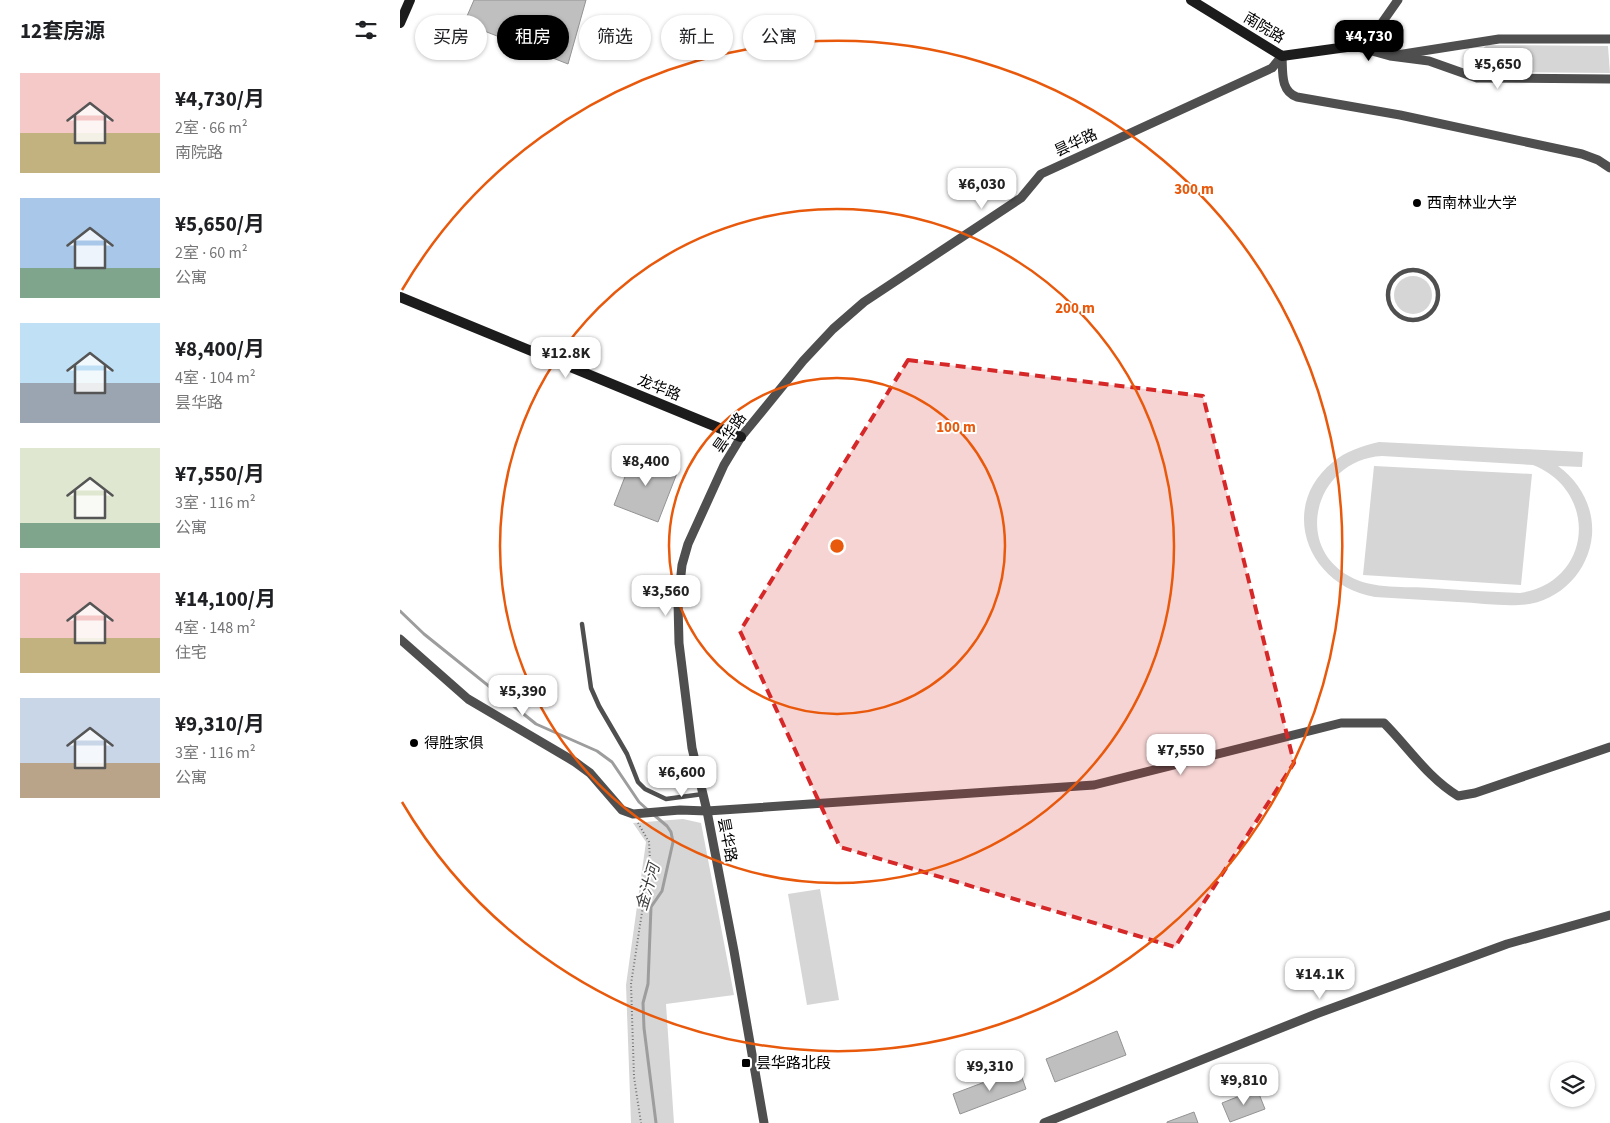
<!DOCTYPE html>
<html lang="zh">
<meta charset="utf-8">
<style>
:root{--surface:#fff;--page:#f6f6f6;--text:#202124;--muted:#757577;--accent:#000}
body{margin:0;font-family:"Source Sans 3","Noto Sans SC",sans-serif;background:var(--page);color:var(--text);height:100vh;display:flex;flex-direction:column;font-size:19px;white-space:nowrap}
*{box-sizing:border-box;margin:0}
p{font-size:16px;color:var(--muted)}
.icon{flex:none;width:28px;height:28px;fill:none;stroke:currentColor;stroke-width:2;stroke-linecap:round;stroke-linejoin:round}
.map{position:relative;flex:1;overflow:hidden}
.side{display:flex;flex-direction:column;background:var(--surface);width:400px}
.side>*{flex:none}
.hud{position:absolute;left:15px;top:15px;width:475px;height:45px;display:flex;gap:10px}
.tools{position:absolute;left:1150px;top:1062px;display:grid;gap:10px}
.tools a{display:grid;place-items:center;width:45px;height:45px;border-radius:50%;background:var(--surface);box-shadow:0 1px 4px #0004;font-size:25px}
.price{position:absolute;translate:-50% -42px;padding:0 11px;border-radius:10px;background:#fff;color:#222;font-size:16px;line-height:32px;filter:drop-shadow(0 1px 2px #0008)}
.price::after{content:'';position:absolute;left:50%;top:30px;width:15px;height:11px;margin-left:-8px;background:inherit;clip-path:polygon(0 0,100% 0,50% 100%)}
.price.active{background:var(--accent);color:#fff}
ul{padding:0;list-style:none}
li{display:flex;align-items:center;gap:15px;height:125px;padding:0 20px}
li span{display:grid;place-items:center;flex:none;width:140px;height:100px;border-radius:0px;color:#555}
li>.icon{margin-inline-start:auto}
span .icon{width:60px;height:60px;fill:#fffc;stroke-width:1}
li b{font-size:21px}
h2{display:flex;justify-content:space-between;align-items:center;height:60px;padding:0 20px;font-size:21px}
.pill{padding:0 18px;border-radius:22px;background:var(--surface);box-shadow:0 1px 4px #0004;font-size:18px;line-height:45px}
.pill.active{background:var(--accent);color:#fff}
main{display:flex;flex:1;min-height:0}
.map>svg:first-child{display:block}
.green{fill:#d6d6d6;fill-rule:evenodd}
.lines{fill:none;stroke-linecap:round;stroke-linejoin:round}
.stream{stroke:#9d9d9d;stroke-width:3}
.building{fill:#bfbfbf;stroke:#939393}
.path{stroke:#717171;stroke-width:2;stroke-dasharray:1 2.5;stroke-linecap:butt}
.lane{stroke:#4f4f4f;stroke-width:4.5}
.street{stroke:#4f4f4f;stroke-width:9}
.secondary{stroke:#1c1c1c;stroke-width:10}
.marked{fill:#d62828;fill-opacity:0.2;stroke:#d62828;stroke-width:4;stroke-dasharray:10 6;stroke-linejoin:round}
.ring{fill:none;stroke:#e8590c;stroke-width:2.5}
.poi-dot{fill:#000;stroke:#fff;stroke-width:2}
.labels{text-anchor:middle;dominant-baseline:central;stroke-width:4;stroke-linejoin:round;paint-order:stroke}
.street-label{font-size:15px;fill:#000;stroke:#fff}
.poi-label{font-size:15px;fill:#000;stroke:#fff;text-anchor:start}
.water-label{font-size:16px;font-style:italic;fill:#3e3e3e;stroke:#fff}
.centre{fill:#e8590c;stroke:#fff;stroke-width:2.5}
.ring-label{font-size:15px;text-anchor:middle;font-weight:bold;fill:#e8590c;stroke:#fff;stroke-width:4;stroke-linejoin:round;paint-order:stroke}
</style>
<main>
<section class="side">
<h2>12套房源<svg class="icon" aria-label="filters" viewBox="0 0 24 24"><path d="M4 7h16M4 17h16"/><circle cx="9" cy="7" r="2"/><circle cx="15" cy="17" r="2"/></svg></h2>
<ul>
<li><span style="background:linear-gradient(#f6c9c9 60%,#c2b280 0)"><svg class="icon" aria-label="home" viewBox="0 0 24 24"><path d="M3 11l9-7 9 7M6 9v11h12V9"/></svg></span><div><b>¥4,730/月</b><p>2室 · 66 m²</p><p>南院路</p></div></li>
<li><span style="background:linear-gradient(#a9c7e8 70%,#7fa58c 0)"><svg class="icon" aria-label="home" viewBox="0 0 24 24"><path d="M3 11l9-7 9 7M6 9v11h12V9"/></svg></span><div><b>¥5,650/月</b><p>2室 · 60 m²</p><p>公寓</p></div></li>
<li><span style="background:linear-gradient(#bfe0f5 60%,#9aa5b1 0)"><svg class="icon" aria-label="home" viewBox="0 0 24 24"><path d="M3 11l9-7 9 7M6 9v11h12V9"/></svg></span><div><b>¥8,400/月</b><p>4室 · 104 m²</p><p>昙华路</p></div></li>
<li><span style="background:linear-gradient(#dfe7d0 75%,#7fa58c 0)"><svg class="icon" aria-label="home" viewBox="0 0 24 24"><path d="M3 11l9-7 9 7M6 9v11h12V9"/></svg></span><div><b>¥7,550/月</b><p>3室 · 116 m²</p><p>公寓</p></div></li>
<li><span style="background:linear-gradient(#f6c9c9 65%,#c2b280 0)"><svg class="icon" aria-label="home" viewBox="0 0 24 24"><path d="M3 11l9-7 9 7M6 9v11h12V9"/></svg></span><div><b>¥14,100/月</b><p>4室 · 148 m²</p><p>住宅</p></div></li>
<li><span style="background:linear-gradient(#c9d6e8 65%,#b9a48a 0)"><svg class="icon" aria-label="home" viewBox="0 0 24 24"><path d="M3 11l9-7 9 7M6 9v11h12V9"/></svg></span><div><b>¥9,310/月</b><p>3室 · 116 m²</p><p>公寓</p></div></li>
</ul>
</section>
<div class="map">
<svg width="1210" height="1123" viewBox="0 0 1210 1123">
<rect width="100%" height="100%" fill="#fff"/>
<g class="green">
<path d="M1087,45L1208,46L1210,73L1085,72C1076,63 1077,52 1087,45Z"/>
<circle cx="1013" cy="295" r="19"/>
<path d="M979,442L1183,452L1182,467L1158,466C1180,482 1194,507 1192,535C1189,572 1158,604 1119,605C1099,606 1078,603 1058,602C1030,600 1003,599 975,597C908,586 877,507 933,462C946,451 962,446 979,442ZM982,456L1133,465C1199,491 1193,582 1120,593C1090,592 1061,590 1032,588C1006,586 973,590 949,576C891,543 918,459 982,456Z"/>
<polygon points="974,466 1132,474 1121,585 963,575"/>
<polygon points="283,819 301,823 334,995 266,1004 274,1123 231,1123 226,985 246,842 233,823"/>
<polygon points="420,889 439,1000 407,1005 388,894"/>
</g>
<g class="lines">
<g class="stream">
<polyline points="0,611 24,634 136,724 197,751 212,762 239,802 249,811"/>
<polyline points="254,815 267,826 271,832 273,842 262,891 251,907 248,984 243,1003 244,1028 256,1123"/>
</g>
</g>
<g class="building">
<polygon points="74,0 186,0 168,64 64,23"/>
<polygon points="235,451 279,468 258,522 214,505"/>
<polygon points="717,1031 726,1055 655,1082 646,1059"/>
<polygon points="619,1069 626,1089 560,1114 553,1094"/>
<polygon points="857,1089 865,1109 830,1122 822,1103"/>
<polygon points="794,1112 798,1123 767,1123 767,1122"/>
</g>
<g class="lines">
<polyline class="path" points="238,823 249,842 250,860 231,984 234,1077 241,1123"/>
<g class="lane">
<circle cx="1013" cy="295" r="25"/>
<polyline points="182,624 191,688 199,706 227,754 238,782 245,789 266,799 303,794"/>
</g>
<g class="street">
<polyline points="954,46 990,56 1029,61 1077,78 1210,79"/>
<polyline points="954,46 979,27 998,0"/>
<polyline points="997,55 1099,39 1210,39"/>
<path d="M882,56C883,72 880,91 897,97L1000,115L1182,154L1198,160L1210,168"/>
<path d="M0,639L68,699L175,762L190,773L222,810L233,814L280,810L307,811L694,785L941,723H984C1009,748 1027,777 1058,796L1075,793L1210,747"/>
<polyline points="364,1123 334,951 307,811 292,748 279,643 278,603 282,565 288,544 324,465 341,437 403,361 433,329 464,302 621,198 641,174 872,68 882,56"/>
<polyline points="644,1123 916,1014 1107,944 1210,915"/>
</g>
<g class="secondary">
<polyline points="791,0 882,56 954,46"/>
<polyline points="0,23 10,0"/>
<polyline points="0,297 341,437"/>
</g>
</g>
<path class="marked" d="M508,360L803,396L894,763L775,947L440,847L340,631Z"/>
<g class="ring">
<circle cx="437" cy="546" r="168"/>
<circle cx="437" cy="546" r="337"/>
<path d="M2 290A505 505 0 1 1 2 802"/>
</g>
<g class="poi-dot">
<circle cx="1017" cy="203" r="5"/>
<circle cx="14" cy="743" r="5"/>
<rect x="341" y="1058" width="10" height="10" rx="2.5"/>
</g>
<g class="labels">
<g class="street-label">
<text transform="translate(864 28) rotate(31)">南院路</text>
<text transform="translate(676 143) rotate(-25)">昙华路</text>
<text transform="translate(259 388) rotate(22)">龙华路</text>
<text transform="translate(330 433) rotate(-55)">昙华路</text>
<text transform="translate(327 840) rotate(79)">昙华路</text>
</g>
<g class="poi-label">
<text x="1027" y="203">西南林业大学</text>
<text x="24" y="743">得胜家俱</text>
<text x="356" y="1063">昙华路北段</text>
</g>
<g class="water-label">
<text transform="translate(248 887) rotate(-73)">金汁河</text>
</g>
</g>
<circle cx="437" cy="546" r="8" class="centre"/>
<g class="ring-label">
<text x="794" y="194">300 m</text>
<text x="675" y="313">200 m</text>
<text x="556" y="432">100 m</text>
</g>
</svg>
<div class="tools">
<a><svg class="icon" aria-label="layers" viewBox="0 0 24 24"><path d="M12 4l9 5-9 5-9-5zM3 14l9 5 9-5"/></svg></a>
</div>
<b class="price active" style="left:969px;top:62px">¥4,730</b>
<b class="price" style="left:1098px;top:90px">¥5,650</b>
<b class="price" style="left:582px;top:210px">¥6,030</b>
<b class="price" style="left:166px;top:379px">¥12.8K</b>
<b class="price" style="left:246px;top:487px">¥8,400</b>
<b class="price" style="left:266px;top:617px">¥3,560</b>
<b class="price" style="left:123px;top:717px">¥5,390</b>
<b class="price" style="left:781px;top:776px">¥7,550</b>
<b class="price" style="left:282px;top:798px">¥6,600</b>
<b class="price" style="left:920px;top:1000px">¥14.1K</b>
<b class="price" style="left:590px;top:1092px">¥9,310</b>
<b class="price" style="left:844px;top:1106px">¥9,810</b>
<div class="hud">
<a class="pill">买房</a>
<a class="pill active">租房</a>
<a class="pill">筛选</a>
<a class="pill">新上</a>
<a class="pill">公寓</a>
</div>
</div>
</main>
